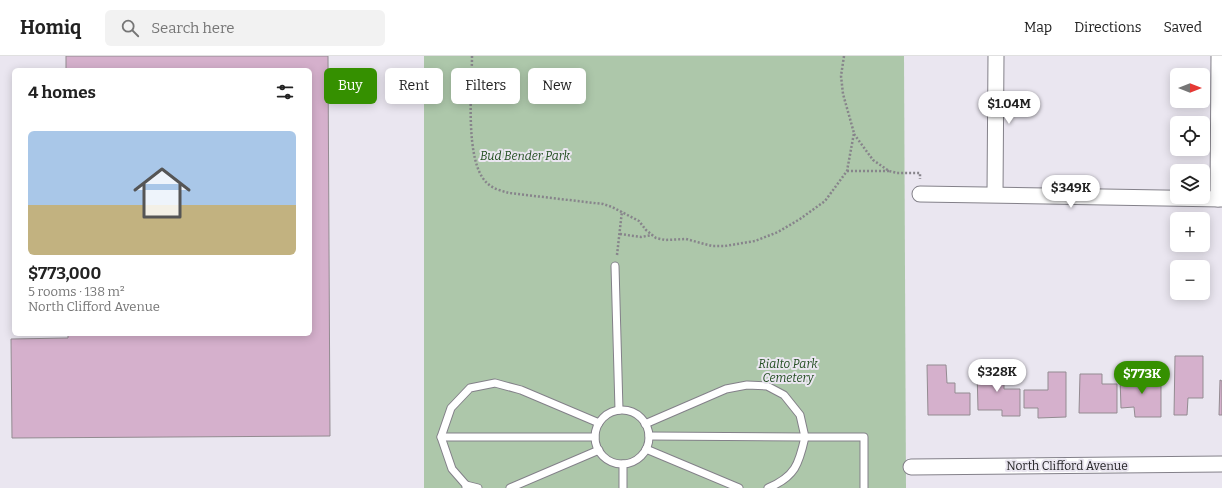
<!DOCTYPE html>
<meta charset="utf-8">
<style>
:root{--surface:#fff;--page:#f2f2f2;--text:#222;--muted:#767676;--line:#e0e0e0;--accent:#359000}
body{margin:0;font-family:Bitter,serif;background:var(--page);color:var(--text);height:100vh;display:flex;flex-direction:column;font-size:15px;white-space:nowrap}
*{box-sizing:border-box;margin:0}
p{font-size:13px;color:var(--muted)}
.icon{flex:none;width:22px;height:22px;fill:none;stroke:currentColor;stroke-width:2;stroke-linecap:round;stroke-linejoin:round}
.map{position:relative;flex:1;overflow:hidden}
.details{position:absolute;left:12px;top:12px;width:300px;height:268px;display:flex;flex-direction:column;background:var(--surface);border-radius:6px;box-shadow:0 2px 10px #0003}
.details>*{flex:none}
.hud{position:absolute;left:324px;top:12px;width:380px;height:36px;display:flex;gap:8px}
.needle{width:26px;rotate:90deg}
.fabs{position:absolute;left:1170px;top:12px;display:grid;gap:8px}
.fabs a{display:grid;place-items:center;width:40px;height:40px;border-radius:6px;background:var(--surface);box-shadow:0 2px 10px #0003;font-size:20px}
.price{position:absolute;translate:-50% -34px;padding:0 9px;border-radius:14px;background:#fff;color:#222;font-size:13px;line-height:26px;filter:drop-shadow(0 1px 2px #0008)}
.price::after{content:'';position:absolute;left:50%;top:24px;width:12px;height:9px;margin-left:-6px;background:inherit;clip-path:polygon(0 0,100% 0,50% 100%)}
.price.selected{background:var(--accent);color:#fff}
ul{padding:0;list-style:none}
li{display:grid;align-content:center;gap:8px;height:212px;padding:0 16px}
li span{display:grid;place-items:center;height:124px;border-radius:6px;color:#555}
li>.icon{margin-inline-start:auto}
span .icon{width:72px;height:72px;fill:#fffc;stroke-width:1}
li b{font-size:17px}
h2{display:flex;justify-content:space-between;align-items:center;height:48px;padding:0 16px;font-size:17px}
.pill{padding:0 14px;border-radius:6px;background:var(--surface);box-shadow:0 2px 10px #0003;font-size:14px;line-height:36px}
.pill.selected{background:var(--accent);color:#fff}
header{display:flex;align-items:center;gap:24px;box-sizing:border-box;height:56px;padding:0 20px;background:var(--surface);border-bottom:1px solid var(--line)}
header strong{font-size:19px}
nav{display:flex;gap:22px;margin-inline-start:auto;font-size:14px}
.search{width:280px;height:36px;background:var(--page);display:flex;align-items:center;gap:10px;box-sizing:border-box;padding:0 14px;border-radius:6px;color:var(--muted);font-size:15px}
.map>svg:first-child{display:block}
.green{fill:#adc7aa}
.building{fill:#d5b0cc;stroke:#938b91}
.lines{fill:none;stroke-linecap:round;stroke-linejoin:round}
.service-casing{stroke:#838089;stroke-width:9}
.minor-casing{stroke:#838089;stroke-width:17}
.path{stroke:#87848b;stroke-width:2.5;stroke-dasharray:2 2;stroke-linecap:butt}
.service{stroke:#fff;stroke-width:7}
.minor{stroke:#fff;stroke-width:15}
.labels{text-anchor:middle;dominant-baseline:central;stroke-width:4;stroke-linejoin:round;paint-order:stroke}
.park-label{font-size:12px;font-style:italic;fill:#224d20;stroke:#eae6f0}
.street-label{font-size:12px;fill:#272629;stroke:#eae6f0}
</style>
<header>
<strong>Homiq</strong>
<div class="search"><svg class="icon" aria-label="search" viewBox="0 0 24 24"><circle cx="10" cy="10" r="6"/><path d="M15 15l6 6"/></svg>Search here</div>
<nav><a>Map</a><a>Directions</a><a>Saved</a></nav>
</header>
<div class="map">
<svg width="1222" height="432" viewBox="0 0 1222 432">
<rect width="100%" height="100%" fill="#eae6f0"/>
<polygon class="green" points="424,0 904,0 906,432 424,432"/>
<g class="building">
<polygon points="66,0 328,0 330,380 12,382 11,283 68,282 68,278 310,278 310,14 66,14"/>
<polygon points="1175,300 1203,300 1203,342 1188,342 1187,359 1174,359"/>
<polygon points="927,309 946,309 947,327 955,327 955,337 970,337 970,359 928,359"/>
<polygon points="1004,312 1004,333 1020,333 1020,360 1002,360 1002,354 978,354 977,313"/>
<polygon points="1048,316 1066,316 1066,361 1038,362 1038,352 1024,352 1024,334 1048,334"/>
<polygon points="1080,318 1102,318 1102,328 1117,328 1117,357 1079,357"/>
<polygon points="1161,320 1161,361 1135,361 1134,351 1121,352 1120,321"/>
<polygon points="1220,324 1222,325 1222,359 1219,359"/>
</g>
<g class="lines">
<defs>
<g id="service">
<polyline points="615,210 619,354"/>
<circle cx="622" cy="381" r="27"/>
<polyline points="645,368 726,333 747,329 767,330 784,339 800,359 805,381 864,381 864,432"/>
<path d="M649,380L805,381C799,408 795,421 768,432"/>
<polyline points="441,381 595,381"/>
<polyline points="646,393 739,432"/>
<polyline points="623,408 623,432"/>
<polyline points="466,429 478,432"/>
<polyline points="466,432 466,429 452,413 441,381 451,352 470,332 495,327 521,334 599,367"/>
<polyline points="510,432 599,394"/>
</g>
<g id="minor">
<polyline points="920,138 1222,143"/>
<polyline points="995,138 996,0"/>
<polyline points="1218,143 1219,0"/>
<polyline points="911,411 1222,408"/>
</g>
</defs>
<use href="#service" class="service-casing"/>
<use href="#minor" class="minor-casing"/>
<g class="path">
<path d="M472,0C472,30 464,106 487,127C493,133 502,135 509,137L603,148L612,151L639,165L646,174L656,182L665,184L686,183L712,190H725L755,185L778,176L800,163L825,145L847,115L854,77L843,38L841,20L844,0"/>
<polyline points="854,78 873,104 889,115 897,117 920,117 920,123"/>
<polyline points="847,115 889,115"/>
<polyline points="620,178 641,181 652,179"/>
<polyline points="617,199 622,155"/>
</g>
<use href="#service" class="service"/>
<use href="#minor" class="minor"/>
</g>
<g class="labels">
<g class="park-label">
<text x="525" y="100">Bud Bender Park</text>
<text x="788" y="308">Rialto Park<tspan x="788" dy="14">Cemetery</tspan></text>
</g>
<g class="street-label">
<text x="1067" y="410">North Clifford Avenue</text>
</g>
</g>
</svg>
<div class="fabs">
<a><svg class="needle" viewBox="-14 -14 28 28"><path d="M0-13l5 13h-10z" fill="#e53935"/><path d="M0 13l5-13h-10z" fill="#767676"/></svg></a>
<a><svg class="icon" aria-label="locate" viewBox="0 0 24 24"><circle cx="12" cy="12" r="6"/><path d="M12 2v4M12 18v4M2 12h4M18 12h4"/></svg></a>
<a><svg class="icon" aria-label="layers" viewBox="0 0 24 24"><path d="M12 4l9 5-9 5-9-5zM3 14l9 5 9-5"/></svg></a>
<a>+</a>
<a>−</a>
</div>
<b class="price" style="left:1009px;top:69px">$1.04M</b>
<b class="price" style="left:1071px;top:153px">$349K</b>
<b class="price" style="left:997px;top:337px">$328K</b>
<b class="price selected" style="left:1142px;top:339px">$773K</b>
<div class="hud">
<a class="pill selected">Buy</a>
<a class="pill">Rent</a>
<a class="pill">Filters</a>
<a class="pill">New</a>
</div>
<section class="details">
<h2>4 homes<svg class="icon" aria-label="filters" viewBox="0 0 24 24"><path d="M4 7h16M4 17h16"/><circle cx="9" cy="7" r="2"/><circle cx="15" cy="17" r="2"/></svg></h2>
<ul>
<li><span style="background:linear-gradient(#a9c7e8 60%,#c2b280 0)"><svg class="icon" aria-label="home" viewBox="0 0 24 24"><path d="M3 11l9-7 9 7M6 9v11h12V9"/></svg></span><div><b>$773,000</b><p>5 rooms · 138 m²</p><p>North Clifford Avenue</p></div></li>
</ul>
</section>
</div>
